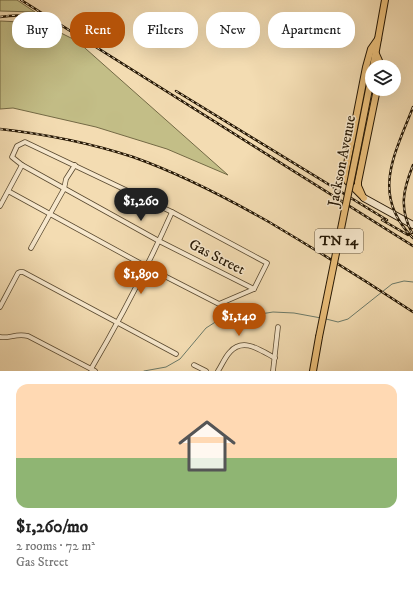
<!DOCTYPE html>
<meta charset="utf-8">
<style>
:root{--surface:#fff;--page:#f6f6f6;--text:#222;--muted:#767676;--line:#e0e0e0;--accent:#b45309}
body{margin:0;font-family:"IM FELL DW Pica",serif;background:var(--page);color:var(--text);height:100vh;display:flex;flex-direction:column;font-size:15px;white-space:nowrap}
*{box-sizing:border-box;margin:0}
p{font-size:13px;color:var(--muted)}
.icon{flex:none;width:22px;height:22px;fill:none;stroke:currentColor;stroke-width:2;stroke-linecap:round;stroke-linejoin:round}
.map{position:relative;height:371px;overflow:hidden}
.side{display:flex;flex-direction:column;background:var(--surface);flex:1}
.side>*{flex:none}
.top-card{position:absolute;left:12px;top:12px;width:389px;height:36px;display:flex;gap:8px}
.controls{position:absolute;left:365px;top:60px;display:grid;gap:8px}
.controls a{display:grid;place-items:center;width:36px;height:36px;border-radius:50%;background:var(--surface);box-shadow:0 4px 16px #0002;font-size:20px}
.price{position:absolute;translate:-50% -34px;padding:0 9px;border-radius:14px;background:var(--accent);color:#fff;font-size:13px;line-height:26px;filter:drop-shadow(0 1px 2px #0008)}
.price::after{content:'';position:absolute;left:50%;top:24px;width:12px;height:9px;margin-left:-6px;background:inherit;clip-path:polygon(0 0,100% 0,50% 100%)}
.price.selected{background:#222;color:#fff}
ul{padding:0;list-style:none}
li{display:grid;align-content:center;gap:8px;height:212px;padding:0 16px}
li+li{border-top:1px solid var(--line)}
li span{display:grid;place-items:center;height:124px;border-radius:12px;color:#555}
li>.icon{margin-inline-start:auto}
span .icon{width:72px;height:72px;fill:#fffc;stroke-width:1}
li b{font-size:17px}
.pill{padding:0 14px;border-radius:16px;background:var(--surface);box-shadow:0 4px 16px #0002;font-size:14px;line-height:36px}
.pill.selected{background:var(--accent);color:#fff}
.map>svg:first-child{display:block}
.green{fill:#c3be87;stroke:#746a45}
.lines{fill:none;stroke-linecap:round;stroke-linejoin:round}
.stream{stroke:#6b7a69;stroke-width:1}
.street-casing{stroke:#58482f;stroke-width:5.5}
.secondary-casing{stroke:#241603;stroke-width:8}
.primary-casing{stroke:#241603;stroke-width:8}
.street{stroke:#f7e8cd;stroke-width:4}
.secondary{stroke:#f7e8cd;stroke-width:6}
.primary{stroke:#eabe79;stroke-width:6}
.rail-casing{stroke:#241603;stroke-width:2.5}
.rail{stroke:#f7e8cd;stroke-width:1;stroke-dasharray:3;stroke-linecap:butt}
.primary-bridge-casing{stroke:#241603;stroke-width:8;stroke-linecap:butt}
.primary-bridge{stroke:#eabe79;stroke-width:6}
.labels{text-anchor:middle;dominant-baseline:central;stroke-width:3;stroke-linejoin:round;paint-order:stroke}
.shield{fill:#f7e8cd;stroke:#635540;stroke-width:1}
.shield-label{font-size:14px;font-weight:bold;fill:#241603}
.street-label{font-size:15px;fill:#241603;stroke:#f7e8cd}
</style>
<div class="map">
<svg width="413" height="371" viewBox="0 0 413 371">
<rect width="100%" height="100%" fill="#f3dcb2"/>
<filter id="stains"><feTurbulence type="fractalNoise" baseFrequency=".005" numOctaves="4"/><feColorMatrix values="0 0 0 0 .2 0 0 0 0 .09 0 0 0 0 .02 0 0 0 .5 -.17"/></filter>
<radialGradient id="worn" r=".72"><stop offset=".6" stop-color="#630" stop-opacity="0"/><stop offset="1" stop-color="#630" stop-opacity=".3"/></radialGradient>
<g class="green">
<polygon points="0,0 17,0 35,12 0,11"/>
<polygon points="0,21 41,23 77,41 228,175 167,149 96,127 13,108 0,109"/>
</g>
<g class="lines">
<g class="stream">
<polyline points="326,319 338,322 348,319 392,284 404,281 413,282"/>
<polyline points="144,371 166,367 180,359 206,328 217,321 273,312 294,313 321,318"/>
</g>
<defs>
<g id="street">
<polyline points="22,165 159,241 254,289"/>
<polyline points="0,206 22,165 12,157 17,146 25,142 172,212 267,263 254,289 219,304 147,267 8,191"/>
<polyline points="31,248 64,189 66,179 75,165"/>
<polyline points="0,307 18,273 20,272 23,272 176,354"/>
<path d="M0,337C10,339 15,333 28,336L95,371"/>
<polyline points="194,365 206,371"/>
<path d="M91,369C121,318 148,266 172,212"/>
<path d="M218,371C222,365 225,357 230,352C243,337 260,350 275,358"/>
<polyline points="273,371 278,327"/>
</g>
<polyline id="secondary" points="364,198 413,225"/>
<g id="primary">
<polyline points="376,54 380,63 380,67"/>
<polyline points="373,67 385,0"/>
<polyline points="358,145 372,74"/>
<polyline points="362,195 358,186 358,182 377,89"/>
<polyline points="364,198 347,181 345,174 366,67 371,49 378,39"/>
<polyline points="313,371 319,337"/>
</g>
</defs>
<use href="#street" class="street-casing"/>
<use href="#secondary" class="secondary-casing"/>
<use href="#primary" class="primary-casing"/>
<use href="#street" class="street"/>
<use href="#secondary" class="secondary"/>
<use href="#primary" class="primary"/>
<defs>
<g id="rail">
<polyline points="21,0 413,246"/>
<path d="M0,17C17,14 33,15 49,21"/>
<polyline points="176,91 387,220"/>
<path d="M413,107C395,154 370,195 413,238"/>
<path d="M0,129C45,134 90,143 133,157C181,174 225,197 269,222C318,251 366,281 413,312"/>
<polyline points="382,220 408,235"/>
<path d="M412,233C399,208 403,190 413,165"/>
</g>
</defs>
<use href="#rail" class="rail-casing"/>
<use href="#rail" class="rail"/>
<defs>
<polyline id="primary-bridge" points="319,337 358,145"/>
</defs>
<use href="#primary-bridge" class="primary-bridge-casing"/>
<use href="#primary-bridge" class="primary-bridge"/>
</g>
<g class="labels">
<rect class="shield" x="315" y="229" width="48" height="24" rx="3"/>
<g class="shield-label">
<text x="339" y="241">TN 14</text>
</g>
<g class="street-label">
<text transform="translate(342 161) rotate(-79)">Jackson Avenue</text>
<text transform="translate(217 257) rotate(27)">Gas Street</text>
</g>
</g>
<rect width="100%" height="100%" filter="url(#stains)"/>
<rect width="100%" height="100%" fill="url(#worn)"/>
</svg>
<div class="controls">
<a><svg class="icon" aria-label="layers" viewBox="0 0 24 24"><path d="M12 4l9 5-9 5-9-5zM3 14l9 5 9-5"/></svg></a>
</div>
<b class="price selected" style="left:141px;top:222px">$1,260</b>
<b class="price" style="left:141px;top:295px">$1,890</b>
<b class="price" style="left:239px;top:337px">$1,140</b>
<div class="top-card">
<a class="pill">Buy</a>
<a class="pill selected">Rent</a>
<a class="pill">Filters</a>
<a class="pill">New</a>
<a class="pill">Apartment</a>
</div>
</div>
<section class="side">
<ul>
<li><span style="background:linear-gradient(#ffd9b3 60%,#8fb573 0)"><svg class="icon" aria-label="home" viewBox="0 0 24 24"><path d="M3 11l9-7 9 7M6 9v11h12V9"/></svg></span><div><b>$1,260/mo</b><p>2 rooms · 72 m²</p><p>Gas Street</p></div></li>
</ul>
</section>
